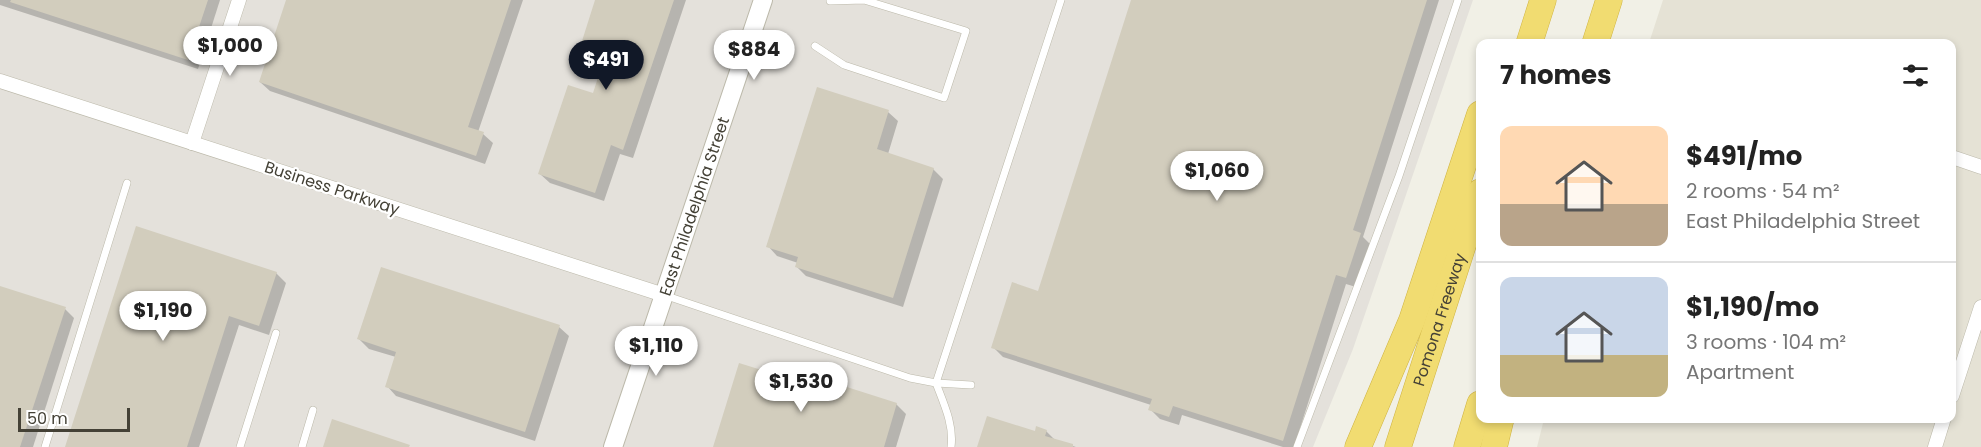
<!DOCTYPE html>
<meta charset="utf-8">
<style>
:root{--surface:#fff;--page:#f6f6f6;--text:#222;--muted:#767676;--line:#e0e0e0;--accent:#111827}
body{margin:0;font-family:Poppins,sans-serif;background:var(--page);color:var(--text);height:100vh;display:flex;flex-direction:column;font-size:22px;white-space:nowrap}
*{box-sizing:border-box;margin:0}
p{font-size:20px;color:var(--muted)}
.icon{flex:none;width:33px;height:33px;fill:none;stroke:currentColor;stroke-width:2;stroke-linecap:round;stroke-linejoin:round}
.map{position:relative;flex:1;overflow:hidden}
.sheet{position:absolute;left:1476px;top:39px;width:480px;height:384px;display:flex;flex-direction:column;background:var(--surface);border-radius:12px;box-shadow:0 3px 9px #0003}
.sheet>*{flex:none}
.scale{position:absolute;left:18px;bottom:15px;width:112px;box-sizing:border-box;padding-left:6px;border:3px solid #444136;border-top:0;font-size:16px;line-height:21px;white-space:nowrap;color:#444136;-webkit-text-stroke:4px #fff;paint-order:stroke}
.price{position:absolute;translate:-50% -51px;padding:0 14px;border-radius:21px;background:#fff;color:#222;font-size:20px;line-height:39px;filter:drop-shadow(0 2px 3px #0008)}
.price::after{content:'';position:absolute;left:50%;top:36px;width:18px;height:14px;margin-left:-9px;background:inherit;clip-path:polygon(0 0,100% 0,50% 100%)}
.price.active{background:var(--accent);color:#fff}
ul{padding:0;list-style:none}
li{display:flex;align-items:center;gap:18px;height:150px;padding:0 24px}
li+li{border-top:2px solid var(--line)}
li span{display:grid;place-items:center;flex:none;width:168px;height:120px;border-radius:12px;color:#555}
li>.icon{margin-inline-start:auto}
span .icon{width:72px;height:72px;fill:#fffc;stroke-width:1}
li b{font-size:26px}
h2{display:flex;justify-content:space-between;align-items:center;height:72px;padding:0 24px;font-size:26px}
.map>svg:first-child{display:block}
.residential{fill:#e5e2d5}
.industrial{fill:#e4e1db}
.shadow{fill:#0003}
.building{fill:#d2cdbd}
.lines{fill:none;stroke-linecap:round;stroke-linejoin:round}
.service-casing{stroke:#bcb9aa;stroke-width:8}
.minor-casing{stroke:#bcb9aa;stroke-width:15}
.tertiary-casing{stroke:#bcb9aa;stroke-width:20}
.motorway-casing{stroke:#cfb342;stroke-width:27}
.service{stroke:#fff;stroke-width:7}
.minor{stroke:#fff;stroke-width:14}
.tertiary{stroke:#fff;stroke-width:18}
.motorway{stroke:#f1dc71;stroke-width:26}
.labels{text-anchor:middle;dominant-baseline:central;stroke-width:4.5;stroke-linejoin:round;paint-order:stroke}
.street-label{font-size:16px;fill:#444136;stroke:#fff}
</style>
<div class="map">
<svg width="1981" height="447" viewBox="0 0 1981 447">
<rect width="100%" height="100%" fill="#f1f0e6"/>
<polygon class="residential" points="1663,0 1981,0 1981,447 1537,447 1544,419 1952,418 1952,44 1649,43"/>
<polygon class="industrial" points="0,0 1473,0 1353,349 1313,447 0,447"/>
<g class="shadow">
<polygon points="0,0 220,0 198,69 0,5"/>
<polygon points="288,0 523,0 478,132 483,134 493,143 485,164 270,91 260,82"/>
<polygon points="596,0 686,0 633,158 620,154 604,201 550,183 540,174 594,95 607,54 593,50 584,40"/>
<polygon points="1133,0 1439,0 1363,237 1370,244 1356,287 1346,284 1294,447 1283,447 1182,415 1179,425 1160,419 1150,409 1151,405 1003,357 993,347 1039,292"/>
<polygon points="888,112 898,121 888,154 933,169 943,179 903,307 806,276 796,266 798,263 777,256 768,246"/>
<polygon points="276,273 286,283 269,335 239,325 199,447 66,447"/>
<polygon points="0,288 65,309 74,318 33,447 0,447"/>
<polygon points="559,327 569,336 535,441 396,396 387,386 396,357 369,349 359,339"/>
<polygon points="779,377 896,404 906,414 896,447 714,447"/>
<polygon points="1046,431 1056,441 1076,447 978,447"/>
</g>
<g class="building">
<polygon points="11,0 208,0 188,60 10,2"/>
<polygon points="286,0 511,0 468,127 484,132 476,156 259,82"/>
<polygon points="595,0 674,0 623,150 611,145 595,193 538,174 568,85 593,93 602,65 607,48 582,41"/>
<polygon points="1131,0 1427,0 1353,230 1361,233 1346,278 1336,275 1283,441 1173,406 1169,417 1148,410 1152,399 991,348 1012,282 1038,291"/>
<polygon points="817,87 889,110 877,149 934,168 893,298 795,267 798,257 766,247"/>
<polygon points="136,226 277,272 259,326 229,316 187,447 65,447"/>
<polygon points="381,267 560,325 525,432 385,387 396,352 357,339"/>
<polygon points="0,286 66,307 20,447 0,447"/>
<polygon points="739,363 778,375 781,366 897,403 884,447 713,447"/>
<polygon points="987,416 1035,431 1036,426 1047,430 1045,436 1073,444 1073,447 977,447"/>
<polygon points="332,419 410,445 409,447 323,447"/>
</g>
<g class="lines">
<defs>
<g id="service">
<polyline points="815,46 844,65 944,98 966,31 864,0 830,1"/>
<polyline points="664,295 910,378 936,383 971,385"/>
<polyline points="45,447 127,183"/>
<polyline points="240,447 276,333"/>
<polyline points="302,447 313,410"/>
<path d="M951,447C954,425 944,404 936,383L1061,0"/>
<polyline points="1297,447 1399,176 1458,0"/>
</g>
<g id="minor">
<polyline points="0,81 664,295"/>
<polyline points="192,143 239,0"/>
<polyline points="1952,157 1981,167"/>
<polyline points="1952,396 1981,307"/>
<polyline points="1935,447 1944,418"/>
</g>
<g id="tertiary">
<path id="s1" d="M613,447L763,0"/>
</g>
<g id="motorway">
<polyline points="1529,44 1543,0"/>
<polyline points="1595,44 1609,0"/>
<polyline points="1358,447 1412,320 1480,114"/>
<path id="s2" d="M1398,447L1480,192"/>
<polyline points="1467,447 1480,404"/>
<polyline points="1494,447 1501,418"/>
</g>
</defs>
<use href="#service" class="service-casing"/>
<use href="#minor" class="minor-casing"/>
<use href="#tertiary" class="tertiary-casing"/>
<use href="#motorway" class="motorway-casing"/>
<use href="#service" class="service"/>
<use href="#minor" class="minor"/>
<use href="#tertiary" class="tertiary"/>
<use href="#motorway" class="motorway"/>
</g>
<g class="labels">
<g class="street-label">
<text transform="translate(332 188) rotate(18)">Business Parkway</text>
<text stroke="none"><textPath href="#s1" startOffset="254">East Philadelphia Street</textPath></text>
<text stroke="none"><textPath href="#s2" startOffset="134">Pomona Freeway</textPath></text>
</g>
</g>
</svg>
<div class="scale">50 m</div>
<b class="price" style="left:230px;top:77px">$1,000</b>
<b class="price" style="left:754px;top:81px">$884</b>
<b class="price active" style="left:606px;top:91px">$491</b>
<b class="price" style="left:1217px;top:202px">$1,060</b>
<b class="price" style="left:163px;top:342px">$1,190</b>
<b class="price" style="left:656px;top:377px">$1,110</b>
<b class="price" style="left:801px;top:413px">$1,530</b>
<section class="sheet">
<h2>7 homes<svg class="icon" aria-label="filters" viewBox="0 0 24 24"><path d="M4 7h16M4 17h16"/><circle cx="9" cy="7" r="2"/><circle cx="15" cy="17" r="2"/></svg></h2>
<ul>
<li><span style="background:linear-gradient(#ffd9b3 65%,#b9a48a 0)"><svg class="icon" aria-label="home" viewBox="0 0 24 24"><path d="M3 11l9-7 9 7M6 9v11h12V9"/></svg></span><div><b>$491/mo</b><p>2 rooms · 54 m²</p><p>East Philadelphia Street</p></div></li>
<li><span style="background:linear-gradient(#c9d6e8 65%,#c2b280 0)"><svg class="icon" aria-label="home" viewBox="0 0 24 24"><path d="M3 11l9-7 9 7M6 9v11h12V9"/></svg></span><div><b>$1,190/mo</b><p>3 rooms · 104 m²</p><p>Apartment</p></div></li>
</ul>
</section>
</div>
